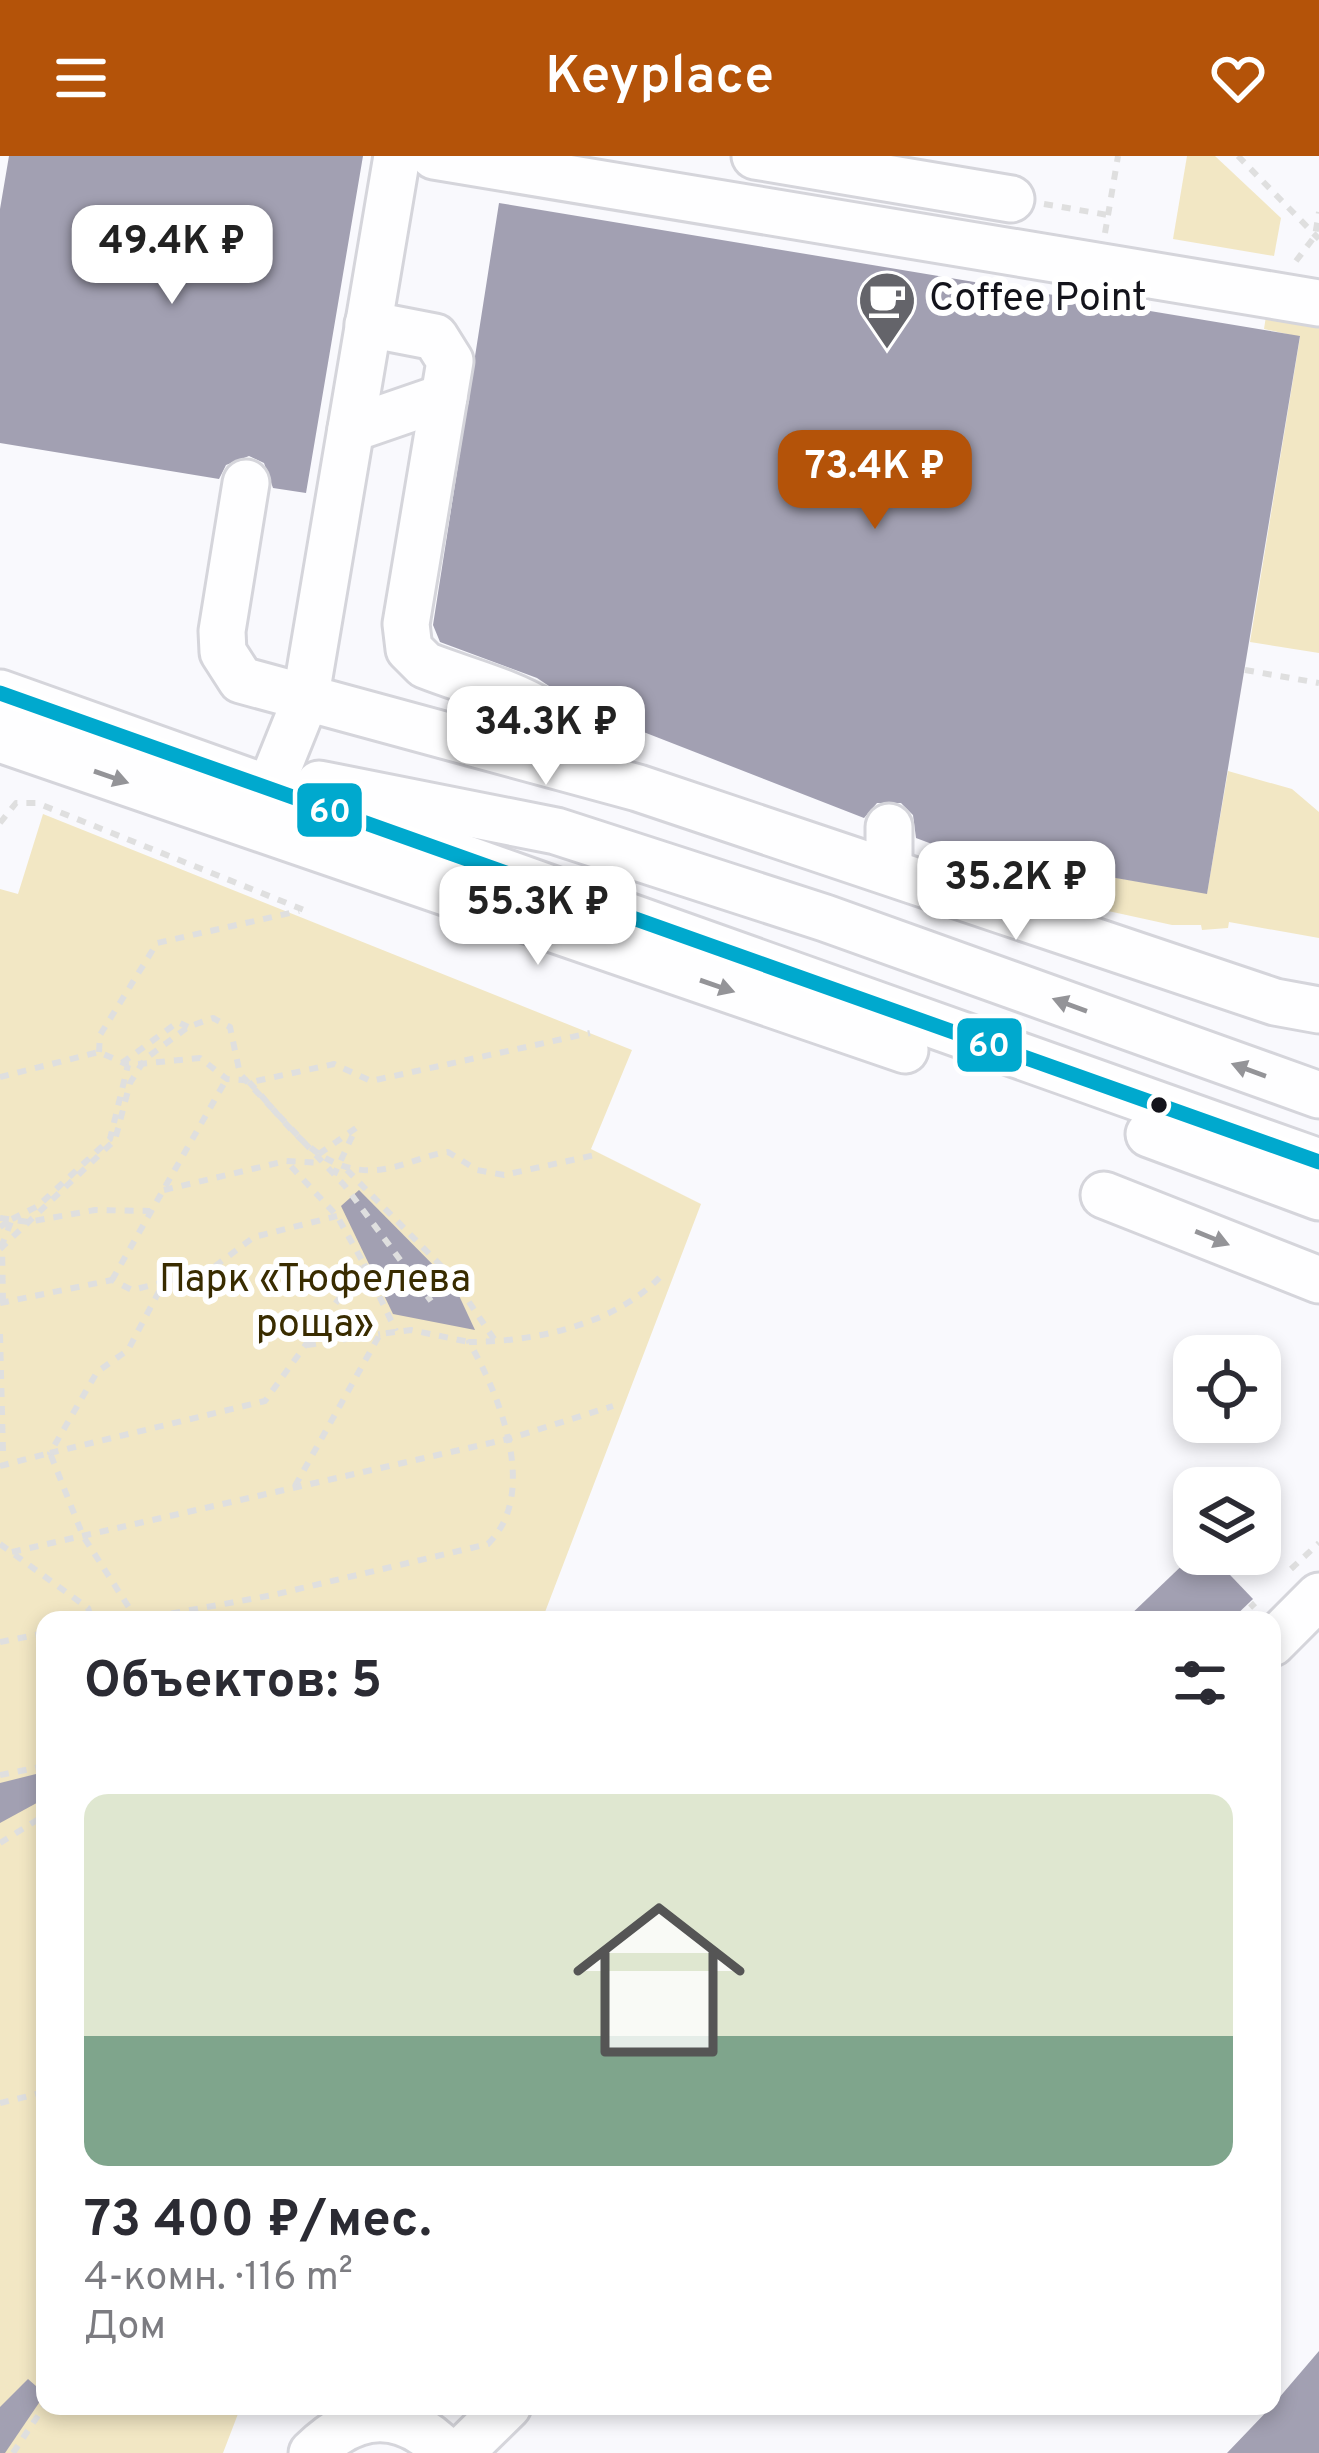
<!DOCTYPE html>
<html lang="ru">
<meta charset="utf-8">
<style>
:root{--surface:#fff;--page:#f2f2f3;--text:#2b2b33;--muted:#7c7c81;--line:#e1e1e2;--accent:#b45309}
body{margin:0;font-family:Overpass,sans-serif;background:var(--page);color:var(--text);height:100vh;display:flex;flex-direction:column;font-size:45px;white-space:nowrap}
*{box-sizing:border-box;margin:0}
p{font-size:39px;color:var(--muted)}
.icon{flex:none;width:66px;height:66px;fill:none;stroke:currentColor;stroke-width:2;stroke-linecap:round;stroke-linejoin:round}
.map{position:relative;flex:1;overflow:hidden}
.drawer{position:absolute;left:36px;top:1455px;width:1245px;height:804px;display:flex;flex-direction:column;background:var(--surface);border-radius:24px;box-shadow:0 6px 18px #0003}
.drawer>*{flex:none}
.controls{position:absolute;left:1173px;top:1179px;display:grid;gap:24px}
.controls a{display:grid;place-items:center;width:108px;height:108px;border-radius:24px;background:var(--surface);box-shadow:0 6px 18px #0003;font-size:60px}
.price{position:absolute;translate:-50% -102px;padding:0 27px;border-radius:24px;background:#fff;color:#222;font-size:39px;line-height:78px;filter:drop-shadow(0 3px 6px #0008)}
.price::after{content:'';position:absolute;left:50%;top:72px;width:36px;height:27px;margin-left:-18px;background:inherit;clip-path:polygon(0 0,100% 0,50% 100%)}
.price.selected{background:var(--accent);color:#fff}
ul{padding:0;list-style:none}
li{display:grid;align-content:center;gap:24px;height:636px;padding:0 48px}
li+li{border-top:3px solid var(--line)}
li span{display:grid;place-items:center;height:372px;border-radius:24px;color:#555}
li>.icon{margin-inline-start:auto}
span .icon{width:216px;height:216px;fill:#fffc;stroke-width:1}
li b{font-size:51px}
h2{display:flex;justify-content:space-between;align-items:center;height:144px;padding:0 48px;font-size:51px}
header{display:flex;justify-content:space-between;align-items:center;height:156px;padding:0 48px;background:var(--accent);color:#fff;font-size:54px;font-weight:600}
.map>svg:first-child{display:block}
.green{fill:#f2e7c4}
.building{fill:#a2a0b2}
.lines{fill:none;stroke-linecap:round;stroke-linejoin:round}
.minor-casing{stroke:#d5d5db;stroke-width:51}
.path{stroke:#dfdfdf;stroke-width:6;stroke-dasharray:9 9;stroke-linecap:butt}
.minor{stroke:#fefeff;stroke-width:45}
.path-bridge{stroke:#dfdfdf;stroke-width:6;stroke-dasharray:9 9;stroke-linecap:butt}
.bus-1-casing{stroke:#fff;stroke-width:24}
.bus-1{stroke:#00a9ce;stroke-width:15}
.oneway{fill:#949498}
.bus-dot{fill:#13131b;stroke:#fff;stroke-width:4.5}
.labels{text-anchor:middle;dominant-baseline:central;stroke-width:12;stroke-linejoin:round;paint-order:stroke}
.poi-label{font-size:39px;fill:#13131b;stroke:#fff;text-anchor:start}
.park-label{font-size:39px;fill:#392c00;stroke:#fff}
.line-badge{stroke:#fff;stroke-width:4.5}
.badge-label{font-size:33px;text-anchor:middle;font-weight:bold;fill:#fff}
</style>
<header><svg class="icon" aria-label="menu" viewBox="0 0 24 24"><path d="M4 6h16M4 12h16M4 18h16"/></svg>Keyplace<svg class="icon" aria-label="heart" viewBox="0 0 24 24"><path d="M12 20l-8-8c-3-5 5-10 8-4 3-6 11-1 8 4z"/></svg></header>
<div class="map">
<svg width="1319" height="2297" viewBox="0 0 1319 2297">
<rect width="100%" height="100%" fill="#f9f9fd"/>
<g class="green">
<polygon points="1187,0 1215,0 1281,62 1274,100 1173,83"/>
<polygon points="1268,147 1319,163 1319,497 1250,486 1300,181 1264,173"/>
<polygon points="1228,615 1292,633 1319,656 1319,782 1229,766 1228,772 1202,774 1201,769 1172,769 976,726 981,699 1207,737"/>
<polygon points="43,658 632,894 591,993 701,1048 542,1464 45,1464 45,2250 241,2250 223,2297 0,2297 0,733 18,738"/>
</g>
<g class="building">
<polygon points="9,0 363,0 306,337 273,332 264,307 249,300 226,309 219,323 0,287 0,53"/>
<polygon points="499,47 1300,180 1207,738 940,691 916,682 913,659 901,647 877,647 864,662 582,552 537,522 440,486 433,469"/>
<polygon points="359,1034 455,1131 475,1174 393,1158 341,1050"/>
<polygon points="1194,1398 1210,1398 1253,1443 1231,1464 1125,1464"/>
<polygon points="40,1617 44,1643 0,1667 0,1627"/>
<polygon points="1319,2195 1319,2297 1227,2297 1272,2250"/>
<polygon points="28,2223 45,2238 5,2297 0,2297 0,2251"/>
</g>
<g class="lines">
<defs>
<g id="minor">
<polyline points="434,0 1319,147"/>
<polyline points="755,0 1011,43"/>
<path d="M368,168L435,181L450,205L406,468L409,493L425,509C491,535 570,547 597,620"/>
<polyline points="351,273 444,241"/>
<polyline points="246,327 222,475 223,496 241,524 638,632 1275,846 1319,854"/>
<polyline points="0,537 1319,1006"/>
<polyline points="0,583 905,894"/>
<polyline points="276,617 305,545 397,0"/>
<polyline points="319,628 556,675 825,762 1319,939"/>
<polyline points="889,671 889,714"/>
<polyline points="1149,978 1319,1041"/>
<polyline points="1104,1039 1319,1124"/>
<polyline points="1272,1487 1319,1440"/>
<path d="M312,2297C357,2252 403,2251 447,2297"/>
<polyline points="460,2297 508,2250"/>
</g>
</defs>
<use href="#minor" class="minor-casing"/>
<g class="path">
<polyline points="1238,0 1319,83"/>
<polyline points="1044,48 1108,59"/>
<polyline points="1105,77 1118,0"/>
<polyline points="1296,105 1315,80 1319,56"/>
<polyline points="1245,514 1319,527"/>
<polyline points="0,667 16,647 37,647 304,754"/>
<polyline points="99,896 100,879 157,787 299,755"/>
<polyline points="122,907 178,866 188,871"/>
<polyline points="0,921 99,896 128,909 200,902 227,923 256,925 334,908 371,925 590,877"/>
<path d="M249,926C285,964 317,1018 375,1014C400,1013 424,999 448,996L477,1014L504,1019L595,999"/>
<polyline points="319,998 356,972 334,1019"/>
<polyline points="347,1014 452,1121 496,1186"/>
<polyline points="164,1034 286,1005 322,1007"/>
<polyline points="0,1062 28,1066 95,1054 150,1055"/>
<polyline points="12,1063 38,1050 110,983 128,909"/>
<polyline points="0,1071 12,1063 2,1089 3,1146"/>
<polyline points="364,1108 396,1175"/>
<polyline points="112,1124 226,924"/>
<polyline points="164,1126 206,1117 254,1081 337,1060"/>
<polyline points="0,1147 112,1124 132,1134 164,1126 128,1194 97,1216 50,1297 265,1245 364,1108 337,1060 286,1005"/>
<polyline points="0,1178 3,1296"/>
<polyline points="307,1189 380,1178"/>
<polyline points="0,1310 50,1297 83,1380 137,1464"/>
<polyline points="295,1330 380,1178 411,1174 469,1186"/>
<polyline points="0,1388 88,1452 92,1464"/>
<polyline points="12,1396 508,1283 613,1250"/>
<polyline points="1291,1413 1319,1387"/>
<path d="M136,1464L273,1439L488,1388C540,1337 499,1238 469,1186C535,1186 616,1168 661,1120"/>
<polyline points="1237,1464 1255,1447"/>
<polyline points="0,1486 45,1477"/>
<polyline points="0,1619 45,1610"/>
<polyline points="0,1687 45,1659"/>
<polyline points="0,1947 45,1936"/>
<polyline points="13,2297 45,2249"/>
</g>
<use href="#minor" class="minor"/>
<polyline class="path-bridge" points="0,1093 115,984 130,927 145,903 188,871 213,862 230,871 240,918 345,1030 431,1145"/>
<defs>
<polyline id="bus-1" points="0,537 1319,1006"/>
</defs>
<use href="#bus-1" class="bus-1-casing"/>
<use href="#bus-1" class="bus-1"/>
</g>
<defs><path id="oneway-solid" d="M-6-.8H1V-3.2L6.5 0L1 3.2V.8H-6Z" transform="scale(3)"/></defs>
<g class="oneway">
<use href="#oneway-solid" transform="translate(111 621) rotate(19)"/>
<use href="#oneway-solid" transform="translate(717 830) rotate(19)"/>
<use href="#oneway-solid" transform="translate(1070 849) rotate(-160)"/>
<use href="#oneway-solid" transform="translate(1249 914) rotate(-160)"/>
<use href="#oneway-solid" transform="translate(1212 1082) rotate(22)"/>
</g>
<defs>
<symbol id="cafe-pin" viewBox="-11 -11 22 30"><path d="M0 17L-7.5 6A9.5 9.5 0 1 1 7.5 6Z" fill="#64646a" stroke="#fff"/><path d="M-5.5-4.5H6V0H3Q3 3.5 0 3.5H-2.5Q-5.5 3.5-5.5 0ZM3-3.2v2h1.7v-2ZM-6 4.5H4V6H-6Z" fill="#fff"/></symbol>
</defs>
<g fill-rule="evenodd">
<use href="#cafe-pin" x="854" y="111" width="66" height="90"/>
</g>
<circle class="bus-dot" cx="1159" cy="949" r="10"/>
<g class="labels">
<g class="poi-label">
<text x="929" y="144">Coffee Point</text>
</g>
<g class="park-label">
<text x="315" y="1125">Парк «Тюфелева<tspan x="315" dy="45">роща»</tspan></text>
</g>
</g>
<g class="line-badge">
<rect x="295" y="625" width="69" height="58" rx="12" fill="#00a9ce"/>
<rect x="955" y="860" width="69" height="58" rx="12" fill="#00a9ce"/>
</g>
<g class="badge-label">
<text x="330" y="666">60</text>
<text x="989" y="900">60</text>
</g>
</svg>
<div class="controls">
<a><svg class="icon" aria-label="locate" viewBox="0 0 24 24"><circle cx="12" cy="12" r="6"/><path d="M12 2v4M12 18v4M2 12h4M18 12h4"/></svg></a>
<a><svg class="icon" aria-label="layers" viewBox="0 0 24 24"><path d="M12 4l9 5-9 5-9-5zM3 14l9 5 9-5"/></svg></a>
</div>
<b class="price" style="left:172px;top:151px">49.4K ₽</b>
<b class="price selected" style="left:875px;top:376px">73.4K ₽</b>
<b class="price" style="left:546px;top:632px">34.3K ₽</b>
<b class="price" style="left:1016px;top:787px">35.2K ₽</b>
<b class="price" style="left:538px;top:812px">55.3K ₽</b>
<section class="drawer">
<h2>Объектов: 5<svg class="icon" aria-label="filters" viewBox="0 0 24 24"><path d="M4 7h16M4 17h16"/><circle cx="9" cy="7" r="2"/><circle cx="15" cy="17" r="2"/></svg></h2>
<ul>
<li><span style="background:linear-gradient(#dfe7d0 65%,#7fa58c 0)"><svg class="icon" aria-label="home" viewBox="0 0 24 24"><path d="M3 11l9-7 9 7M6 9v11h12V9"/></svg></span><div><b>73 400 ₽/мес.</b><p>4-комн. · 116 m²</p><p>Дом</p></div></li>
</ul>
</section>
</div>
